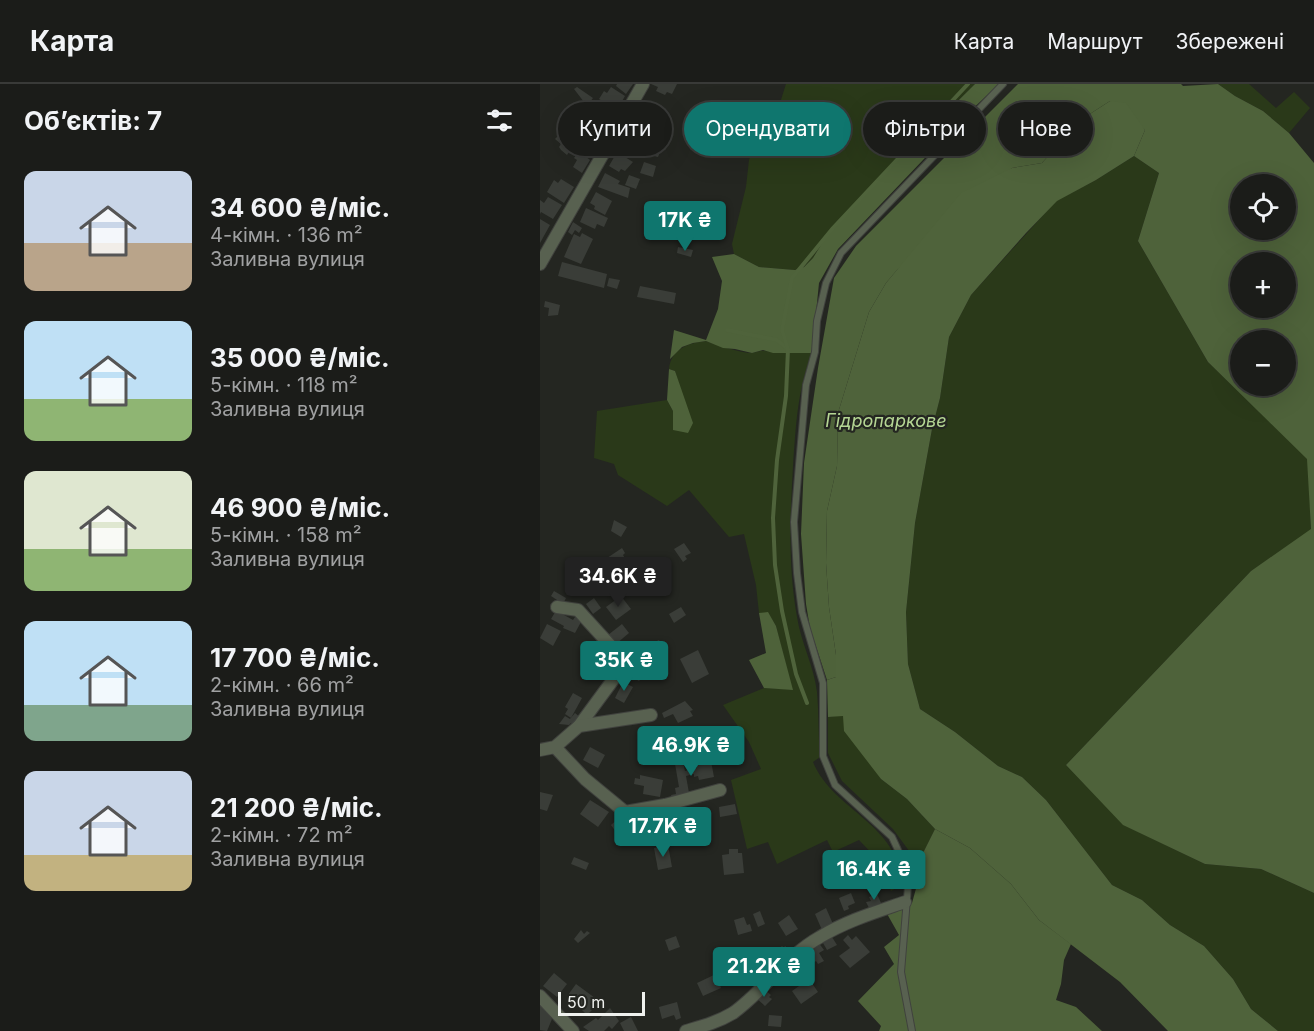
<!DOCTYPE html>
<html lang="uk">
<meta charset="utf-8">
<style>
:root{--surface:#1b1c19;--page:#282926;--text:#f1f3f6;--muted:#a0a1a2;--line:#393a38;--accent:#0f766e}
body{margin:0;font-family:Inter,sans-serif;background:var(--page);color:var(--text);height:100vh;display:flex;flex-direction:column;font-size:22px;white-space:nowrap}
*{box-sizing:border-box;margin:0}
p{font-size:20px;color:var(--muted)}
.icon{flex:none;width:33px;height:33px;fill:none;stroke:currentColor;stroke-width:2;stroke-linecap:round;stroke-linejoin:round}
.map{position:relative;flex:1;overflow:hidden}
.panel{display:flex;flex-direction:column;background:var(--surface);width:540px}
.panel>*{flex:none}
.banner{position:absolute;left:18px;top:18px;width:570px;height:54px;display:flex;gap:12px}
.controls{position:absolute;left:690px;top:90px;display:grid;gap:12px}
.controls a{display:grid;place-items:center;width:66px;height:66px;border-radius:50%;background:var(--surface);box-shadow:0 6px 24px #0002,0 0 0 2px var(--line);font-size:30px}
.scale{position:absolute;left:18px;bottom:15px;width:87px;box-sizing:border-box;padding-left:6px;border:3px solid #eff1ee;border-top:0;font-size:16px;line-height:21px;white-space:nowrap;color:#eff1ee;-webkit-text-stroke:4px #242621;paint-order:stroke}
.price{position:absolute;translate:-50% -51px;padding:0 14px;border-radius:6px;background:var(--accent);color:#fff;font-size:20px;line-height:39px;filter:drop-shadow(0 2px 3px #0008)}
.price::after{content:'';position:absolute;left:50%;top:36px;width:18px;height:14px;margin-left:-9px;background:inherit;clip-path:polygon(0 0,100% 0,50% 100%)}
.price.active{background:#222;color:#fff}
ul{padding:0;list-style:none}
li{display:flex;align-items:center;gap:18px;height:150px;padding:0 24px}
li span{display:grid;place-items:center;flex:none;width:168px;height:120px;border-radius:12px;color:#555}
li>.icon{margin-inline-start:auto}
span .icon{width:72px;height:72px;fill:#fffc;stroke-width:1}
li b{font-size:26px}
h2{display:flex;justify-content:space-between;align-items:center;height:72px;padding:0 24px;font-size:26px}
.chip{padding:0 21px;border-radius:27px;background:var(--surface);box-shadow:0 6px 24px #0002,0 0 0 2px var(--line);font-size:21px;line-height:54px}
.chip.active{background:var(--accent);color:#fff}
header{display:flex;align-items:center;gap:36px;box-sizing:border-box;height:84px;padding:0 30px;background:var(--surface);border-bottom:2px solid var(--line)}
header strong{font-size:28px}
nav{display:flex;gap:33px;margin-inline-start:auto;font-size:21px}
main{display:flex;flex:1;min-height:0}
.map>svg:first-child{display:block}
.green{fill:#2a3919}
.forest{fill:#4e623a;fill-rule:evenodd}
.water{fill:#4f633b}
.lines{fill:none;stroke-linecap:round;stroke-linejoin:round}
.stream{stroke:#4f633b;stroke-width:4}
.building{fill:#3a3d38}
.service-casing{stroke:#40423e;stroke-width:8}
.minor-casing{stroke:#40423e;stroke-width:14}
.service{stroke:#586150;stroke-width:6}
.minor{stroke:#586150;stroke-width:12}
.labels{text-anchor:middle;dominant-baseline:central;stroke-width:4.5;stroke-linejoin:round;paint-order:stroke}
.water-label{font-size:18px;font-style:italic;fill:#b5d694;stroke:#242621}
</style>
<header>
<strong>Карта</strong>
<nav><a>Карта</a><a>Маршрут</a><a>Збережені</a></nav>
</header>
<main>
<section class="panel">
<h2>Об’єктів: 7<svg class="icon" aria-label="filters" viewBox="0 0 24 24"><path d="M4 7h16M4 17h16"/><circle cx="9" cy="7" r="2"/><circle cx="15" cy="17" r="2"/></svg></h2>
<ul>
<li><span style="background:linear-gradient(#c9d6e8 60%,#b9a48a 0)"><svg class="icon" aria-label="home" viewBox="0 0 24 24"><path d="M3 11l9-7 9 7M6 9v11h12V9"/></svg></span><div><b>34 600 ₴/міс.</b><p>4-кімн. · 136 m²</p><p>Заливна вулиця</p></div></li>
<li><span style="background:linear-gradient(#bfe0f5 65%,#8fb573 0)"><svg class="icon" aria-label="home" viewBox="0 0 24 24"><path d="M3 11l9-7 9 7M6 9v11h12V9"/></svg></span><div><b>35 000 ₴/міс.</b><p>5-кімн. · 118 m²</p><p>Заливна вулиця</p></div></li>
<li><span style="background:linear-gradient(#dfe7d0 65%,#8fb573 0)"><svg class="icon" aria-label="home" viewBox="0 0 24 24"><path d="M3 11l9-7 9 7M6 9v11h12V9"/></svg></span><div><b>46 900 ₴/міс.</b><p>5-кімн. · 158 m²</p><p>Заливна вулиця</p></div></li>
<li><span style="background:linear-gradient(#bfe0f5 70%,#7fa58c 0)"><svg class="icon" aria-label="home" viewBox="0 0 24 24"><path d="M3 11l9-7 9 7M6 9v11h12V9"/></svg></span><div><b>17 700 ₴/міс.</b><p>2-кімн. · 66 m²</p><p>Заливна вулиця</p></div></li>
<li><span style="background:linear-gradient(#c9d6e8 70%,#c2b280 0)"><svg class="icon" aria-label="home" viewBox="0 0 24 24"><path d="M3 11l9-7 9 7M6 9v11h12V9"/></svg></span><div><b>21 200 ₴/міс.</b><p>2-кімн. · 72 m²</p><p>Заливна вулиця</p></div></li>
</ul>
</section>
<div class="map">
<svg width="774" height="947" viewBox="0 0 774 947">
<rect width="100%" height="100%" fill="#242621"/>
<g class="green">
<polygon points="246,0 435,0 331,103 284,156 273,174 264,183 255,186 219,183 194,170 192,160 206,103 209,76 219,48 240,19"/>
<polygon points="678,0 709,0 736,24 754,8 770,24 749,49 723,27 695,12"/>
<polygon points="594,72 619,89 598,157 668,278 768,375 771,446 711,487 526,681 584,741 665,780 721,785 774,809 774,947 738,947 711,925 693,895 664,862 630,841 602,816 572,801 506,716 482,693 458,682 415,648 380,625 368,580 366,528 375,439 392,345 400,314 409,253 431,211 516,117 556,96"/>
<path d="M166,257C179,262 198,268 211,269C216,269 220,266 225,267C241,269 256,269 272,269C257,308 256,341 253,382C250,433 248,483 257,533C261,559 274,582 277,608C279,629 278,651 280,673L273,678C293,727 359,739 362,801L351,807L340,778L319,756L293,768L287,756L237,780L228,758L207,765L191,696L221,685L209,658L183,621L224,604L252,605L236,542L228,529H219L216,501L204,450L189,453L149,406L127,422L78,391L74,380L54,374L57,327L127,316L133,327L141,307L135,287L129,285C131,265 148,259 166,257Z"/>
<polygon points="303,631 341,695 367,715 395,745 378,779 353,745 302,697 288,669 288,633"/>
</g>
<g class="forest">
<polygon points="435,0 459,0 425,32 298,165 279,199 272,269 233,269 223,266 212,269 195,265 183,264 166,257 153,259 142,263 130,275 134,246 166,256 178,225 182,197 172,173 194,170 219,183 255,186 264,183 273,174 284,156 331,103"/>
<path d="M478,0H641L643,2L678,0L695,12L723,27L749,49L774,79V809L721,785L665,780L583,741L526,681L711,487L771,445L767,375L668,278L598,157L619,89L594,72L605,46L570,17L539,37L502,79L472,84L357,186L346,199L329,228L298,329L297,382L287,427L286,479L289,523L296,571V593L287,596L270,544L266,520L261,450L264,379L278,284L294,194L316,162ZM700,100H746V146H700ZM700,178H746V224H700ZM700,256H746V302H700Z"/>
<polygon points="129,285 135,287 153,339 148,349 133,346 133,327 127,316"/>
<polygon points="228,528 236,542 253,606 224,604 209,576 226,569 219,529"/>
<polygon points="395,745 430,764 471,800 499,836 531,860 524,876 521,900 516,916 536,923 562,947 339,947 341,942 318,917 354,880 344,863 359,851 346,828 372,819 377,801 378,779"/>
</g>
<polygon class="water" points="570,17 586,19 605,46 594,72 556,96 517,117 486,149 431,211 409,253 400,314 392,345 375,439 366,528 368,580 380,625 415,648 458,682 482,693 506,716 572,801 602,816 630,841 664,862 693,895 711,925 738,947 628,947 580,898 499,836 471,800 430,764 395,745 367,715 341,695 304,647 303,632 288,633 287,596 296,593 296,571 289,523 286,479 287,427 297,382 298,329 329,228 346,199 421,109 472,84 502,79 539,37"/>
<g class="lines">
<g class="stream">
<polyline points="187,246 237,256 248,265"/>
<polyline points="267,619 256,590 242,527 235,481 233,434 237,376 246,312 248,265 242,246 252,194 293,144 428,0"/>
</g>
</g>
<g class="building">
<polygon points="77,0 93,0 86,10 76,2"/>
<polygon points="111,0 137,0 132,10 127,8 125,11 116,7 118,3"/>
<polygon points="37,3 53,14 47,22 52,26 46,32 38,25 44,18 34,5"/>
<polygon points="71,3 85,12 77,26 59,15 64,7 67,9"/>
<polygon points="57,24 73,34 65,47 49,36"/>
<polygon points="100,26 109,31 110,28 131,39 126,49 116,45 118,42 107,38 103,45 93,39"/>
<polygon points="149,44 159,47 157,55 147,53"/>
<polygon points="90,48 104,56 101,60 106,63 104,68 85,57"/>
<polygon points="46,50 60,59 51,72 41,65 45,60 41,58"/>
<polygon points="169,50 179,52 175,68 165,65"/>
<polygon points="19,51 35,64 31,69 29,68 27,71 21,66 19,63 21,60 15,55"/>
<polygon points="112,58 122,63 118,73 106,70"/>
<polygon points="39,67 50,76 42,89 33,83 37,76 34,74"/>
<polygon points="77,68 93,78 85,87 81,85 79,88 69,82"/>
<polygon points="104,78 116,82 113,93 100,89"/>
<polygon points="65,89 80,97 78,100 90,104 88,114 58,103"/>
<polygon points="89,91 100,95 96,105 85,101"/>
<polygon points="21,95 34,103 24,119 7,108 14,96 18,99"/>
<polygon points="56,108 72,117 65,131 54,125 55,122 50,119"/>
<polygon points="8,113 22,121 13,135 1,128 0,130 0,116 4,119"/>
<polygon points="46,124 68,134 64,143 57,140 55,145 40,138"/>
<polygon points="0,135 10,141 0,159"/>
<polygon points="33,138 42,144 39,149 35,146 32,151 28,148"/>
<polygon points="42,149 53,155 41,180 24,173 34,150 40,153"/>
<polygon points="138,163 153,166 151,173 137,169"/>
<polygon points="22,178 67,190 64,204 18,192"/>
<polygon points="69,194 80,196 77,205 67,202"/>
<polygon points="100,202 136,209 134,220 97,213"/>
<polygon points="5,217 20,221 18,231 8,232 9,224 4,223"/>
<polygon points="74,436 87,443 81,453 71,447"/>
<polygon points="144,459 151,469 145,472 147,475 143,478 134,465"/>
<polygon points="82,464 85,469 83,471 86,476 73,485 67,474"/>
<polygon points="86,482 92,492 81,500 74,490"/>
<polygon points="14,507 26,514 23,520 11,512"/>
<polygon points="81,512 91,525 76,536 66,523"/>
<polygon points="54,514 61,524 53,530 46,520"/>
<polygon points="141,523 146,531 134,539 129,530"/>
<polygon points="17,525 25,529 24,531 33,536 35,533 41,538 35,549 23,544 24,542 11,535"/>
<polygon points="7,540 21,547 13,562 0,554"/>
<polygon points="82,540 89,549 76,560 68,551"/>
<polygon points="119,556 124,566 120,568 122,573 108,580 100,565"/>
<polygon points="158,566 169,590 152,599 140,575"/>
<polygon points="107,585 109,593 98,597 95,589"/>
<polygon points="83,598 93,603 84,619 75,614"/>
<polygon points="33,609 42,614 31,634 25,630 28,625 25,623"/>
<polygon points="145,617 153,626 150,627 153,632 138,639 133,630 124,634 122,629"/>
<polygon points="35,629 41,634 34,642 31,639 29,641 19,640 25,632 30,635 29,636"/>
<polygon points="158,653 161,670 145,673 144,667 149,666 147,656"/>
<polygon points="50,663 65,671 58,684 43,676"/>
<polygon points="171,677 174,693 159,696 158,692 154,693 154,690 146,692 149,709 132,716 131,711 136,710 135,704 139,703 135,680 143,678 145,687 157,684 156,680"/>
<polygon points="100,691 123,696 120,713 103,710 104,702 94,700 95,694 100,695"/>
<polygon points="0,708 13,711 7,727 0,725"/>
<polygon points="50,716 69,728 58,743 40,730"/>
<polygon points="195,720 197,730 180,733 179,723"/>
<polygon points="127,726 130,733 142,729 148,746 136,750 131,735 124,738 121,728"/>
<polygon points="80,733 85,740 76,748 71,741"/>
<polygon points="128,761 132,783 118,786 114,764"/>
<polygon points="189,765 198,765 198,769 202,769 204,789 184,791 182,771 189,770"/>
<polygon points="34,773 49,779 46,786 31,780"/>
<polygon points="320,782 327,797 312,803 306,788"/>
<polygon points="311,809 315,819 308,822 309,825 304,827 299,814"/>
<polygon points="337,810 341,819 329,824 326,818 331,817 329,813"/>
<polygon points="286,824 293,840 282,846 275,830"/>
<polygon points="220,827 225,840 218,843 213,830"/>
<polygon points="249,831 258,845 246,852 238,839"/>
<polygon points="204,833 207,841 210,840 212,847 198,851 194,836"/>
<polygon points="41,846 44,850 47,847 50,849 38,859 34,855"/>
<polygon points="308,851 312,856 316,852 330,868 310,884 299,872 310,864 303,856"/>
<polygon points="136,852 140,863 129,867 125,856"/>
<polygon points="292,853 297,861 287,866 283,859"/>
<polygon points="278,858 284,866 279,869 284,877 278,880 276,877 269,882 262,873 275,864 274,861"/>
<polygon points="242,862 244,864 245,862 252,868 243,877 235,869"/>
<polygon points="220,864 228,877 221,880 224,885 214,890 204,873"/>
<polygon points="197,870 200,875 197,878 204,889 187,900 175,877 184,871 188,876"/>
<polygon points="261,879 268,888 261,893 255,884"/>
<polygon points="14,889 27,900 17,913 3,902"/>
<polygon points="176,890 181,904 163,912 157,899"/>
<polygon points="269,895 278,908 261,920 252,907"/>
<polygon points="36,900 55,914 50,920 54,924 47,931 40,924 42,922 28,911"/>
<polygon points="224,905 231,911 229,913 232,915 225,922 216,914"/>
<polygon points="137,918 141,934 136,936 134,931 122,935 119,923"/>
<polygon points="0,920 9,928 12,935 7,947 0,946"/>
<polygon points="70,924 79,937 72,945 69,942 64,947 49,947 43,943 56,934 58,936"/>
<polygon points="229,931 242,932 241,943 228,942"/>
<polygon points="91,933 98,947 84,947 80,939"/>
</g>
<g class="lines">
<defs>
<g id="service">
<polyline points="200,868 219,905"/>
<polyline points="372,947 361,888 369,790 352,753 295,701 283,672 283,599 262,528 257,489 254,438 266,301 275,268 277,237 286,199 301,169 463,0"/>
</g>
<g id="minor">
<polyline points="0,180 103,0"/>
<polyline points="17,523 38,526 79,571 81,585 39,642"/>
<polyline points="15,663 45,695 85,728 125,721 180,706"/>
<polyline points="0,666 15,663 39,642 111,631"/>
<polyline points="0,912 33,947"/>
<path d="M146,947C163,942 178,938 193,929C224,907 246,872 280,853C306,837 336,828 365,818"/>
</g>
</defs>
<use href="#service" class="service-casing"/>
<use href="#minor" class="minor-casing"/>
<use href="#service" class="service"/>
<use href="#minor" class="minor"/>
</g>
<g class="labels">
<g class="water-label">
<text x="346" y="336">Гідропаркове</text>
</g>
</g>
</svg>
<div class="controls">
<a><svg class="icon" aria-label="locate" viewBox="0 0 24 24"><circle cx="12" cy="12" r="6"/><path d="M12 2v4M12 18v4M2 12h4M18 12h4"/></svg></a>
<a>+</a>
<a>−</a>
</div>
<div class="scale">50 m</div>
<b class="price" style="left:145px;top:168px">17K ₴</b>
<b class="price active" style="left:78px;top:524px">34.6K ₴</b>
<b class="price" style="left:84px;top:608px">35K ₴</b>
<b class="price" style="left:151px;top:693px">46.9K ₴</b>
<b class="price" style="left:123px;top:774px">17.7K ₴</b>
<b class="price" style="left:334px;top:817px">16.4K ₴</b>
<b class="price" style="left:224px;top:914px">21.2K ₴</b>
<div class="banner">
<a class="chip">Купити</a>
<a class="chip active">Орендувати</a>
<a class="chip">Фільтри</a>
<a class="chip">Нове</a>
</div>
</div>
</main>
